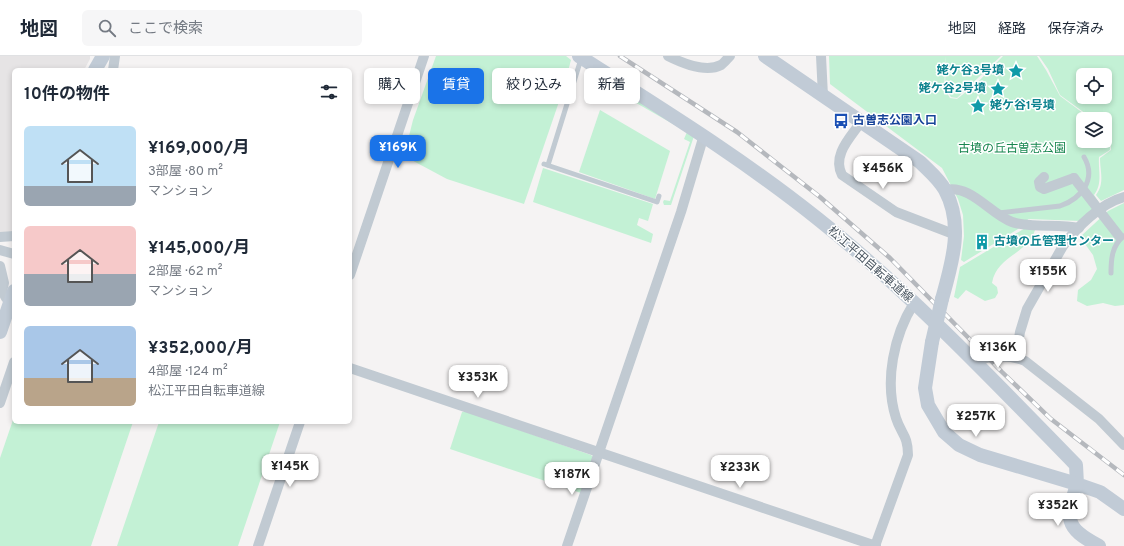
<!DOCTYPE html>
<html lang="ja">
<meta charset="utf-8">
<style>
:root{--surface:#fff;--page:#f6f6f7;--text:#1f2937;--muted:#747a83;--line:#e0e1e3;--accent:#1a73e8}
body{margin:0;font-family:Overpass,"Noto Sans JP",sans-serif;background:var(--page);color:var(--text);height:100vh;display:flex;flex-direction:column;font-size:15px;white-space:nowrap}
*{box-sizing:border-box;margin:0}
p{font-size:13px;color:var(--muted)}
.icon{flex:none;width:22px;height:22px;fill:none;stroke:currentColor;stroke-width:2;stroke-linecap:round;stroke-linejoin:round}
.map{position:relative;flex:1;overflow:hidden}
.drawer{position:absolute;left:12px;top:12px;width:340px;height:356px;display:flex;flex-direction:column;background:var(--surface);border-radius:6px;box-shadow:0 2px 6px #0003}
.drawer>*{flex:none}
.hud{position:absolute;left:364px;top:12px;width:380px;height:36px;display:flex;gap:8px}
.tools{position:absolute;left:1076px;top:12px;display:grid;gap:8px}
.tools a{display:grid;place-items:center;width:36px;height:36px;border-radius:6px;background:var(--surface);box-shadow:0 2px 6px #0003;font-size:20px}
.price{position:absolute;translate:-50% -34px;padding:0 9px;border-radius:8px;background:#fff;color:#222;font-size:13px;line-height:26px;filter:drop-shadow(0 1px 2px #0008)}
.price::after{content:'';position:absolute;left:50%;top:24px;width:12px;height:9px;margin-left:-6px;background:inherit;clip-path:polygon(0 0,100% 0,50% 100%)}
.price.current{background:var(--accent);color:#fff}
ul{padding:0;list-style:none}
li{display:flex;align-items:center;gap:12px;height:100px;padding:0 12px}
li span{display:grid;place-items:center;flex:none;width:112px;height:80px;border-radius:6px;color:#555}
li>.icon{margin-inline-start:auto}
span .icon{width:48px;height:48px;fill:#fffc;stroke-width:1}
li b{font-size:17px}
h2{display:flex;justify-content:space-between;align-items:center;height:48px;padding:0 12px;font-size:17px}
.pill{padding:0 14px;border-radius:6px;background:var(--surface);box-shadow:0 2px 6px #0003;font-size:14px;line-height:36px}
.pill.current{background:var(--accent);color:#fff}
header{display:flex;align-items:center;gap:24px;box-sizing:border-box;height:56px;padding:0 20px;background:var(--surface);border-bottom:1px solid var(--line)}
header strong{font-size:19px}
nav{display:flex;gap:22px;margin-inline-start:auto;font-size:14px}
.search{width:280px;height:36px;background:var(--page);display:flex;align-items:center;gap:10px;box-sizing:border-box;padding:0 14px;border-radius:6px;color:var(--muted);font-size:15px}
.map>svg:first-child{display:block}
.education{fill:#e6e4e5}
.green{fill:#c3f1d5;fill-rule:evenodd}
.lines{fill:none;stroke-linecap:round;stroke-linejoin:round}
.lane{stroke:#c1cad2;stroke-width:5}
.street{stroke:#c1cad2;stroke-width:10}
.secondary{stroke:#c1cbd6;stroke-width:14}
.rail-casing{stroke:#b5b8bd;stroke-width:4.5}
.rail{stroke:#fff;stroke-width:3;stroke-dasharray:9;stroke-linecap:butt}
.street-bridge{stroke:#c1cad2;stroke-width:10}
.secondary-bridge{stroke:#c1cbd6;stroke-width:14}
.labels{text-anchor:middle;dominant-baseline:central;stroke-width:3;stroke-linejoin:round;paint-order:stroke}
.culture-label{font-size:12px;font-weight:bold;fill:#0d838f;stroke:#fff;text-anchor:end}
.transit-label{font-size:12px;font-weight:bold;fill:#164399;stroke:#fff;text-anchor:start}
.park-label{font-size:12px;fill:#17864f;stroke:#fff}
.street-label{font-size:12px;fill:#4a5661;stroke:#fff}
</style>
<header>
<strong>地図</strong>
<div class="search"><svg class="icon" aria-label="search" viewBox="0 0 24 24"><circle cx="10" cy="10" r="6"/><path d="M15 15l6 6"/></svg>ここで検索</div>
<nav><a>地図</a><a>経路</a><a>保存済み</a></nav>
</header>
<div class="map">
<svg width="1124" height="490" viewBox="0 0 1124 490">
<rect width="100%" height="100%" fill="#f5f3f3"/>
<polygon class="education" points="0,0 90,0 90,3 84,14 14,14 14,175 10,178 0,178"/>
<g class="green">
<polygon points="436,0 566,0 571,4 563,34 524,148 447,123 404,100 413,64"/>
<path d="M829,0H946L944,32L950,42L957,43L977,27L1003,0H1037L1046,14L1060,40L1091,63H1083V85H1105V77L1109,81L1110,94L1099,101C1098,115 1103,127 1094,139L1100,148L1081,165L1028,163L1026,168L964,206L961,204L964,180L963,159L958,143L942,112L830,28Z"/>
<polygon points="946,0 1001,0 957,42 951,41 945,31"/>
<path d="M1039,0H1124V134L1101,145L1096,139C1105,127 1100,116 1100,102L1111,94L1110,81L1105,75V63H1093L1060,39L1048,13ZM1083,19H1105V41H1083Z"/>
<polygon points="600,21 694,80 671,149 664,149 663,146 664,144 670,145 690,86 684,83 687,76 610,32 608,32 604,35 594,27 595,22"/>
<polygon points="600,54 670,95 655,143 579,116"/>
<polygon points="543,112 653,148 648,165 639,162 637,169 653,178 651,187 533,146"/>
<polygon points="1124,147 1124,249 1115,250 1103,247 1087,250 1077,245 1078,234 1091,224 1097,213 1093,199 1080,181 1108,155"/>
<path d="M1027,171L1035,174C1028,198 997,199 992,227L997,231L998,237L995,242L985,245L966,234L958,243L954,241L960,211Z"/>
<polygon points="462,356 468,356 591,399 593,401 581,437 450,393"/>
<polygon points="14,361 14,366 133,366 91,490 0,490 0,402"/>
<polygon points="159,366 280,366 238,490 117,490"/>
</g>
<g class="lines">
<g class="lane">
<polyline points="544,108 657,146 659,140"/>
<polyline points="548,109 581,3"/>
<path d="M999,157L1060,150C1081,143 1097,123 1084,101"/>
<path d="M1111,217C1111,203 1112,189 1124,180"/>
</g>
<g class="street">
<path d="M668,0C682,7 706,17 721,9C724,7 727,3 730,0"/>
<polyline points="821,0 823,40"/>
<polyline points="113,14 115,0"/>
<path d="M861,66C850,82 832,99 842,119L896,156L956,179"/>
<polyline points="1044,121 1039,126 1040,131 1044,133 1074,122"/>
<path d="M945,134C971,128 990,158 1012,166C1027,172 1060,168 1079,172"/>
<polyline points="0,181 14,180"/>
<polyline points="0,194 14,198"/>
<polyline points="0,210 4,227 2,235 6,242 11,245"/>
<polyline points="350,219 424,0"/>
<path d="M1016,301L1020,276L1027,253L1063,190C1077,171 1101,147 1124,141"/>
<path d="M976,306C989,299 1012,299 1025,305L1099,363L1124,389"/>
<polyline points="350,312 876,490"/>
<polyline points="0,347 14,306"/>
<polyline points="258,490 300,366"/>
<polyline points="567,490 681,156 704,79"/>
<path d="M875,490L908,399C908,379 901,378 896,362C884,325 894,279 914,247"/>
</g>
<g class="secondary">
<path d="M579,0C660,52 742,102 818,163C911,237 993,324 1076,409L1077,428L1100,436L1124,453"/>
<path d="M765,0L920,106C929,115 939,123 945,134C964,169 952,207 942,243"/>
<polyline points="95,14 103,0"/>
<polyline points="0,276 14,235"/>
<path d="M932,286L925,332L928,349L944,376L959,389L980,399L1077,428C1066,464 1064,471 1099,490"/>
</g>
<defs>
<polyline id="rail" points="620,0 737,76 820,141 890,202 1002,316 1051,363 1124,419"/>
</defs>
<use href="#rail" class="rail-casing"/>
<use href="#rail" class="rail"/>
<polyline class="street-bridge" points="1074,122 1119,180"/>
<polyline class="secondary-bridge" points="932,286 942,243"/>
</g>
<defs>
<symbol id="sight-bare" viewBox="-9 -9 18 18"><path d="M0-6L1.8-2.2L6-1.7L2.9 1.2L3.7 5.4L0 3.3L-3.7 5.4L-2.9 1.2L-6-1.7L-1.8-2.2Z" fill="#0f9aa8" stroke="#fff" stroke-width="2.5" paint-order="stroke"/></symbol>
<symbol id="bus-bare" viewBox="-9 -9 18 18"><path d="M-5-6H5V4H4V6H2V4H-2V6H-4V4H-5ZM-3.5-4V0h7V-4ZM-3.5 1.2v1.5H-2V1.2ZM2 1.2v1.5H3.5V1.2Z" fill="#1a4fb4" stroke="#fff" stroke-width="2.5" paint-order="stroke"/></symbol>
<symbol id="building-bare" viewBox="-9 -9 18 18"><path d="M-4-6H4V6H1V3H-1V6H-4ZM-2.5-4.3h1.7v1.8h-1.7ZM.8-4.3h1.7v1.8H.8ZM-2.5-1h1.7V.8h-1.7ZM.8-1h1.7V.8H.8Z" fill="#0f9aa8" stroke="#fff" stroke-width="2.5" paint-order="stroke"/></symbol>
</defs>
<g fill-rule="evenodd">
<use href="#sight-bare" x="1005" y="4" width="22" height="22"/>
<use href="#sight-bare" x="987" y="22" width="22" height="22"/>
<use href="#sight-bare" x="967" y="39" width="22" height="22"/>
<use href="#bus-bare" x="830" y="54" width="22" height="22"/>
<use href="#building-bare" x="971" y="175" width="22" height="22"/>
</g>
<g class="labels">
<g class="culture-label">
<text x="1004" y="15">姥ケ谷3号墳</text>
<text x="986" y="33">姥ケ谷2号墳</text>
<text x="990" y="50" text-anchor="start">姥ケ谷1号墳</text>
<text x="994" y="186" text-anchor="start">古墳の丘管理センター</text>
</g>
<g class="transit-label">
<text x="853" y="65">古曽志公園入口</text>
</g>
<g class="park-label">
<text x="1012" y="93">古墳の丘古曽志公園</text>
</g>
<g class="street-label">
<text transform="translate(870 209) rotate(41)">松江平田自転車道線</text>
</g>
</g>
</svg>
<div class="tools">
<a><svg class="icon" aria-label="locate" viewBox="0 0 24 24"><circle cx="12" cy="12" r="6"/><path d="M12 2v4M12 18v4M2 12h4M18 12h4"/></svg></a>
<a><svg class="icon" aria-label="layers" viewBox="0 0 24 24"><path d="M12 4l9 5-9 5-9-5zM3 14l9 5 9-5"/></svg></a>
</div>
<b class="price current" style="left:398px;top:113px">¥169K</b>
<b class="price" style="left:883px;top:134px">¥456K</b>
<b class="price" style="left:1048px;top:237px">¥155K</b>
<b class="price" style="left:998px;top:313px">¥136K</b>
<b class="price" style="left:478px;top:343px">¥353K</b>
<b class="price" style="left:976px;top:382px">¥257K</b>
<b class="price" style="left:290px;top:432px">¥145K</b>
<b class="price" style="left:740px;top:433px">¥233K</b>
<b class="price" style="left:572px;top:440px">¥187K</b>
<b class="price" style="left:1058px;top:471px">¥352K</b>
<div class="hud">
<a class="pill">購入</a>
<a class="pill current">賃貸</a>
<a class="pill">絞り込み</a>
<a class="pill">新着</a>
</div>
<section class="drawer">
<h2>10件の物件<svg class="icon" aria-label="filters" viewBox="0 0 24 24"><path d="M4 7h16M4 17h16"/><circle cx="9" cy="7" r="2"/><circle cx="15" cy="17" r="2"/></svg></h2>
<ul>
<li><span style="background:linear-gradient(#bfe0f5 75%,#9aa5b1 0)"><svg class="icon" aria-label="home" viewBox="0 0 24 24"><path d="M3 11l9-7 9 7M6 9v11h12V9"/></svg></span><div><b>¥169,000/月</b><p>3部屋 · 80 m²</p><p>マンション</p></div></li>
<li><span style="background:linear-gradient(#f6c9c9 60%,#9aa5b1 0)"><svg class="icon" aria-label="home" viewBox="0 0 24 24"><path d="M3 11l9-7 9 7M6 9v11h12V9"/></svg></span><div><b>¥145,000/月</b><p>2部屋 · 62 m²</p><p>マンション</p></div></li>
<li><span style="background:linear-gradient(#a9c7e8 65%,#b9a48a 0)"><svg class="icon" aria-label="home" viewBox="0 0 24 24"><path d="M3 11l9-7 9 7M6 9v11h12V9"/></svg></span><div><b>¥352,000/月</b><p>4部屋 · 124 m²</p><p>松江平田自転車道線</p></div></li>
</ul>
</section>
</div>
